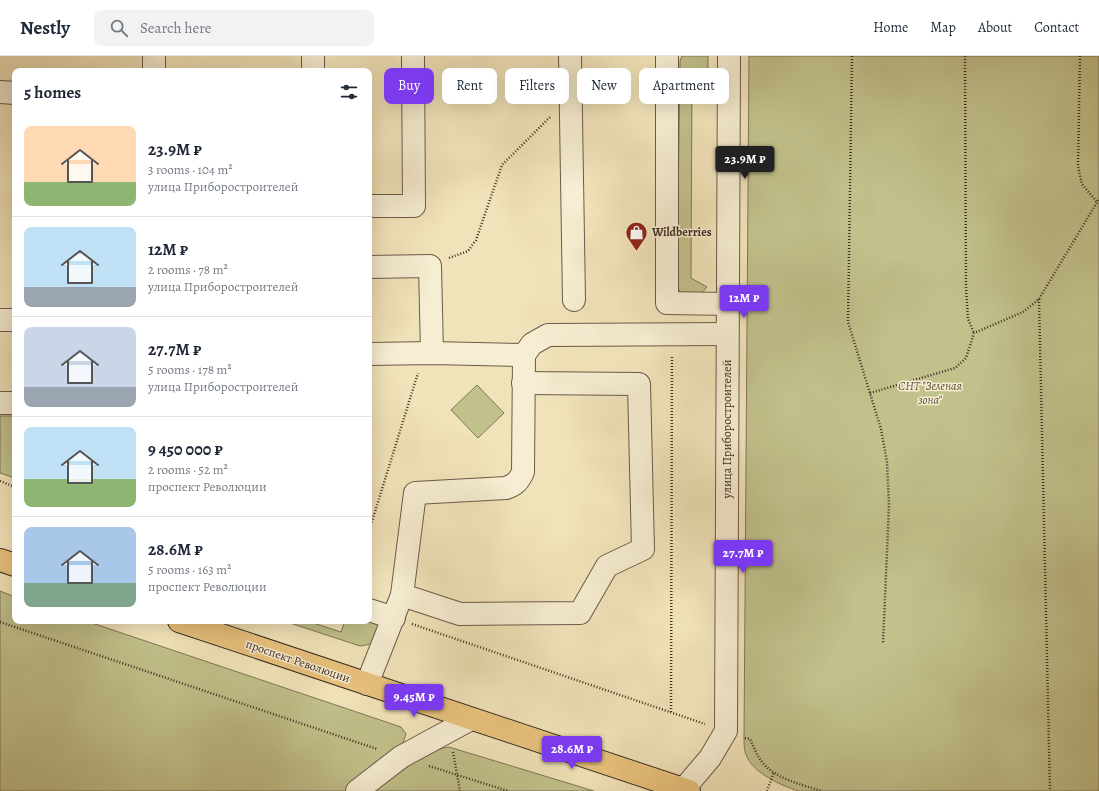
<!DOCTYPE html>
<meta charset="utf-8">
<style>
:root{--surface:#fff;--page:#f2f2f3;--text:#1f2937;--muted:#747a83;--line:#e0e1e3;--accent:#7c3aed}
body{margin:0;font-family:Alegreya,serif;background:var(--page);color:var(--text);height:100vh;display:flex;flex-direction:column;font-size:15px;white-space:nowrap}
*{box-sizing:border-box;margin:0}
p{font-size:13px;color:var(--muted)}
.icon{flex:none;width:22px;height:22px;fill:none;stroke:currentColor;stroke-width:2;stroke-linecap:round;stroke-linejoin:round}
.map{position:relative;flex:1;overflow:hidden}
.panel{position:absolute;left:12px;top:12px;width:360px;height:556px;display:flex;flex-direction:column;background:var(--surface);border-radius:8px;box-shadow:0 4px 16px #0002}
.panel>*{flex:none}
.top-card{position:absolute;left:384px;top:12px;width:380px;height:36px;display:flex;gap:8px}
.price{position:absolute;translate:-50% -34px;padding:0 9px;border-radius:4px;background:var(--accent);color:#fff;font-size:13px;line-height:26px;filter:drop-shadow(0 1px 2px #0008)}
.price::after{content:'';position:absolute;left:50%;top:24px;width:12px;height:9px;margin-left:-6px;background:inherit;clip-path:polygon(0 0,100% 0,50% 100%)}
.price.on{background:#222;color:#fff}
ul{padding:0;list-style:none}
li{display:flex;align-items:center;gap:12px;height:100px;padding:0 12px}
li+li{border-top:1px solid var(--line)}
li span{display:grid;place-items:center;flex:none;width:112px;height:80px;border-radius:8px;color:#555}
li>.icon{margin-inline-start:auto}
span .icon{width:48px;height:48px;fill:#fffc;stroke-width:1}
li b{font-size:17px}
h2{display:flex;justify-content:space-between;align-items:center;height:48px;padding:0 12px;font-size:17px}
.pill{padding:0 14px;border-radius:8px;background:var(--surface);box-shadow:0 4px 16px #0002;font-size:14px;line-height:36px}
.pill.on{background:var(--accent);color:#fff}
header{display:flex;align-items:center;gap:24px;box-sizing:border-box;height:56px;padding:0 20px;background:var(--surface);border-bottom:1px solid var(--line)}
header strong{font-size:19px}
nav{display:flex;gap:22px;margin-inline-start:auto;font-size:14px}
.search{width:280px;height:36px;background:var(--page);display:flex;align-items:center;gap:10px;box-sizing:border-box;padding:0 14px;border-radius:8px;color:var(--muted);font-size:15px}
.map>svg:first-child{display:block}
.green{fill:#c1c18b;stroke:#807658}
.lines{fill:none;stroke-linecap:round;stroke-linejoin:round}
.minor-casing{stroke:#6c5a49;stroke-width:24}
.major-casing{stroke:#3f2c24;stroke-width:24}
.path{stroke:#3f2c24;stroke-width:2.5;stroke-dasharray:1 2;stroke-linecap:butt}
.minor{stroke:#f6edd2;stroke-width:22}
.major{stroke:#e8c27c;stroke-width:22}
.labels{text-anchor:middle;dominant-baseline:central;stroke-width:3;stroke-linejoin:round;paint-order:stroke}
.poi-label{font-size:12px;font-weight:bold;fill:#3f2c24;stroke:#f6edd2;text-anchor:start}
.park-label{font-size:12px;font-style:italic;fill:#60513e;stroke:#f6edd2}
.street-label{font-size:12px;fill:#3f2c24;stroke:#f6edd2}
</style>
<header>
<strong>Nestly</strong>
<div class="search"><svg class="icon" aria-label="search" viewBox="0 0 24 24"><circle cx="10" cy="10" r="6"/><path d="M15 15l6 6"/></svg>Search here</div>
<nav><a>Home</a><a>Map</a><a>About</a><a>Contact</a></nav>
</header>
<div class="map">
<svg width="1099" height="735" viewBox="0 0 1099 735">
<rect width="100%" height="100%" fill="#f1e3b9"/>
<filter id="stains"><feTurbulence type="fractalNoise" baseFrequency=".005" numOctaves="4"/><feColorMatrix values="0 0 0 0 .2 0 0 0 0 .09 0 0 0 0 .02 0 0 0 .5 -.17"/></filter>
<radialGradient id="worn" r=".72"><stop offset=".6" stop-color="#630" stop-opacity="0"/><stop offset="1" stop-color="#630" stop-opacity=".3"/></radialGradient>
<g class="green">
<polygon points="682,0 708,0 708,16 692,26 691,222 707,231 701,238 681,237 677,231 680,5"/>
<path d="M749,0H1099V735H798C781,729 755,718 747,701C744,695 744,688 744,682Z"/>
<polygon points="477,329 504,357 478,382 451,354"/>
<polygon points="0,360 15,360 15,422 0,417"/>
<polygon points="0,535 15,541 15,565 86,565 401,671 406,678 402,690 348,735 0,735"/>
<polygon points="284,565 307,565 341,576 345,565 376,565 379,574 371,588 360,590"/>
<path d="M449,691L594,735H375C395,721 425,694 449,691Z"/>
</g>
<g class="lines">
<defs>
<g id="minor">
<polyline points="154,0 154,15"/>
<polyline points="313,0 313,15"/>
<polyline points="570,0 574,244"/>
<polyline points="667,0 667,247 728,248"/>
<polyline points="0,36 15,37"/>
<polyline points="369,150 414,150 413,0"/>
<polyline points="369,211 430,210 432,297"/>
<polyline points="0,264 15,264"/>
<polyline points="369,298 432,297 524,299 532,288 548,279 727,278"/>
<polyline points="0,347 15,347"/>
<polyline points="402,539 460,558 580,557 607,510 643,493 639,328 523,327"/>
<polyline points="369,554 394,562"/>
<path d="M367,628L402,539L415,437L506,432C515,429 519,425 523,416L524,299"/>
<polyline points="357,735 401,701 471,663"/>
<polyline points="682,735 710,702 726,675 729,0"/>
</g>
<g id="major">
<polyline points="0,504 15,509"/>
<polyline points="179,565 689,735"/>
</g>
</defs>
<use href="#minor" class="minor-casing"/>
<use href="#major" class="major-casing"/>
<g class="path">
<polyline points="852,0 848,266 881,373 887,406 889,449 883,588"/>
<polyline points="965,0 966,231 968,263 974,277"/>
<polyline points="1080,0 1078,110 1082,128 1097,146"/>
<polyline points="449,202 468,195 476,184 502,109 550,61"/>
<polyline points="1039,243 1050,735"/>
<polyline points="870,337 955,312 966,302 974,277 1023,256 1039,243 1099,143"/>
<polyline points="0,425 15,431"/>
<polyline points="369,475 418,317"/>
<polyline points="0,566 377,693"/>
<polyline points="412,568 705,668"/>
<polyline points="671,656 672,299"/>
<path d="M745,682L750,683C753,690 756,697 760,703C773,723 801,728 821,735"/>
<polyline points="453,696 460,735"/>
<polyline points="429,710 508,735"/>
<polyline points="767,735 774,716"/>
</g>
<use href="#minor" class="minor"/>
<use href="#major" class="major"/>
</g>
<defs>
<symbol id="shop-pin" viewBox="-11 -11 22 30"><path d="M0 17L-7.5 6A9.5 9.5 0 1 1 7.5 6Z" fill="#8f2418" stroke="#f6edd2"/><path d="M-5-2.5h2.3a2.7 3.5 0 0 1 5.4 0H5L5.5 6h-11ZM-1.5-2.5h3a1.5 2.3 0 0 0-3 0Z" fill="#fff"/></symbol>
</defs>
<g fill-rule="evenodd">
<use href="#shop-pin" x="624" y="164" width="25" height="34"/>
</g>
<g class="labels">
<g class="poi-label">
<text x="652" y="176">Wildberries</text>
</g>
<g class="park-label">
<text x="930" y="330">СНТ "Зеленая<tspan x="930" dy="14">зона"</tspan></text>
</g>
<g class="street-label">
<text transform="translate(727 373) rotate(-90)">улица Приборостроителей</text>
<text transform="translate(298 605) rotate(19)">проспект Революции</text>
</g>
</g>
<rect width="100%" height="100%" filter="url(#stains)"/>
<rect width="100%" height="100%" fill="url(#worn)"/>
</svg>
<b class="price on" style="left:745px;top:124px">23.9M ₽</b>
<b class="price" style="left:744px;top:263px">12M ₽</b>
<b class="price" style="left:743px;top:518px">27.7M ₽</b>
<b class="price" style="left:414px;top:662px">9.45M ₽</b>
<b class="price" style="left:572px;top:714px">28.6M ₽</b>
<div class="top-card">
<a class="pill on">Buy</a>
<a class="pill">Rent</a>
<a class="pill">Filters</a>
<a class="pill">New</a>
<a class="pill">Apartment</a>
</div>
<section class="panel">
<h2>5 homes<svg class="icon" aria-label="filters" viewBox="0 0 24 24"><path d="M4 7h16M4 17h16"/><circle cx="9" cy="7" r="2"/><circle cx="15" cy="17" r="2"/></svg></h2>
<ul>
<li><span style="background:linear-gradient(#ffd9b3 70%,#8fb573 0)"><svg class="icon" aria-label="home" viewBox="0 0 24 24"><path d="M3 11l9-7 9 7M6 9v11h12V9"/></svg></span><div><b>23.9M ₽</b><p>3 rooms · 104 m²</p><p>улица Приборостроителей</p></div></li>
<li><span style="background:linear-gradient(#bfe0f5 75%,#9aa5b1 0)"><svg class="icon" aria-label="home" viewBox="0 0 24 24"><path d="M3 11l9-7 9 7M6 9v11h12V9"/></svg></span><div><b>12M ₽</b><p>2 rooms · 78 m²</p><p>улица Приборостроителей</p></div></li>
<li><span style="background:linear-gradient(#c9d6e8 75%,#9aa5b1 0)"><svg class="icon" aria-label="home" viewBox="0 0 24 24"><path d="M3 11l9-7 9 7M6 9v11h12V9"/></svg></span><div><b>27.7M ₽</b><p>5 rooms · 178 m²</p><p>улица Приборостроителей</p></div></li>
<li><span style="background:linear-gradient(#bfe0f5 65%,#8fb573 0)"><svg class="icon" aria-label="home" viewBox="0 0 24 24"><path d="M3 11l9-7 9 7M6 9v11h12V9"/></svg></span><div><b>9 450 000 ₽</b><p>2 rooms · 52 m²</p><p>проспект Революции</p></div></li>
<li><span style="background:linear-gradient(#a9c7e8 70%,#7fa58c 0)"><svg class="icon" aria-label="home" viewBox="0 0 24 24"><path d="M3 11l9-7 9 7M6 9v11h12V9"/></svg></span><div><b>28.6M ₽</b><p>5 rooms · 163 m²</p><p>проспект Революции</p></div></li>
</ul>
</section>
</div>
